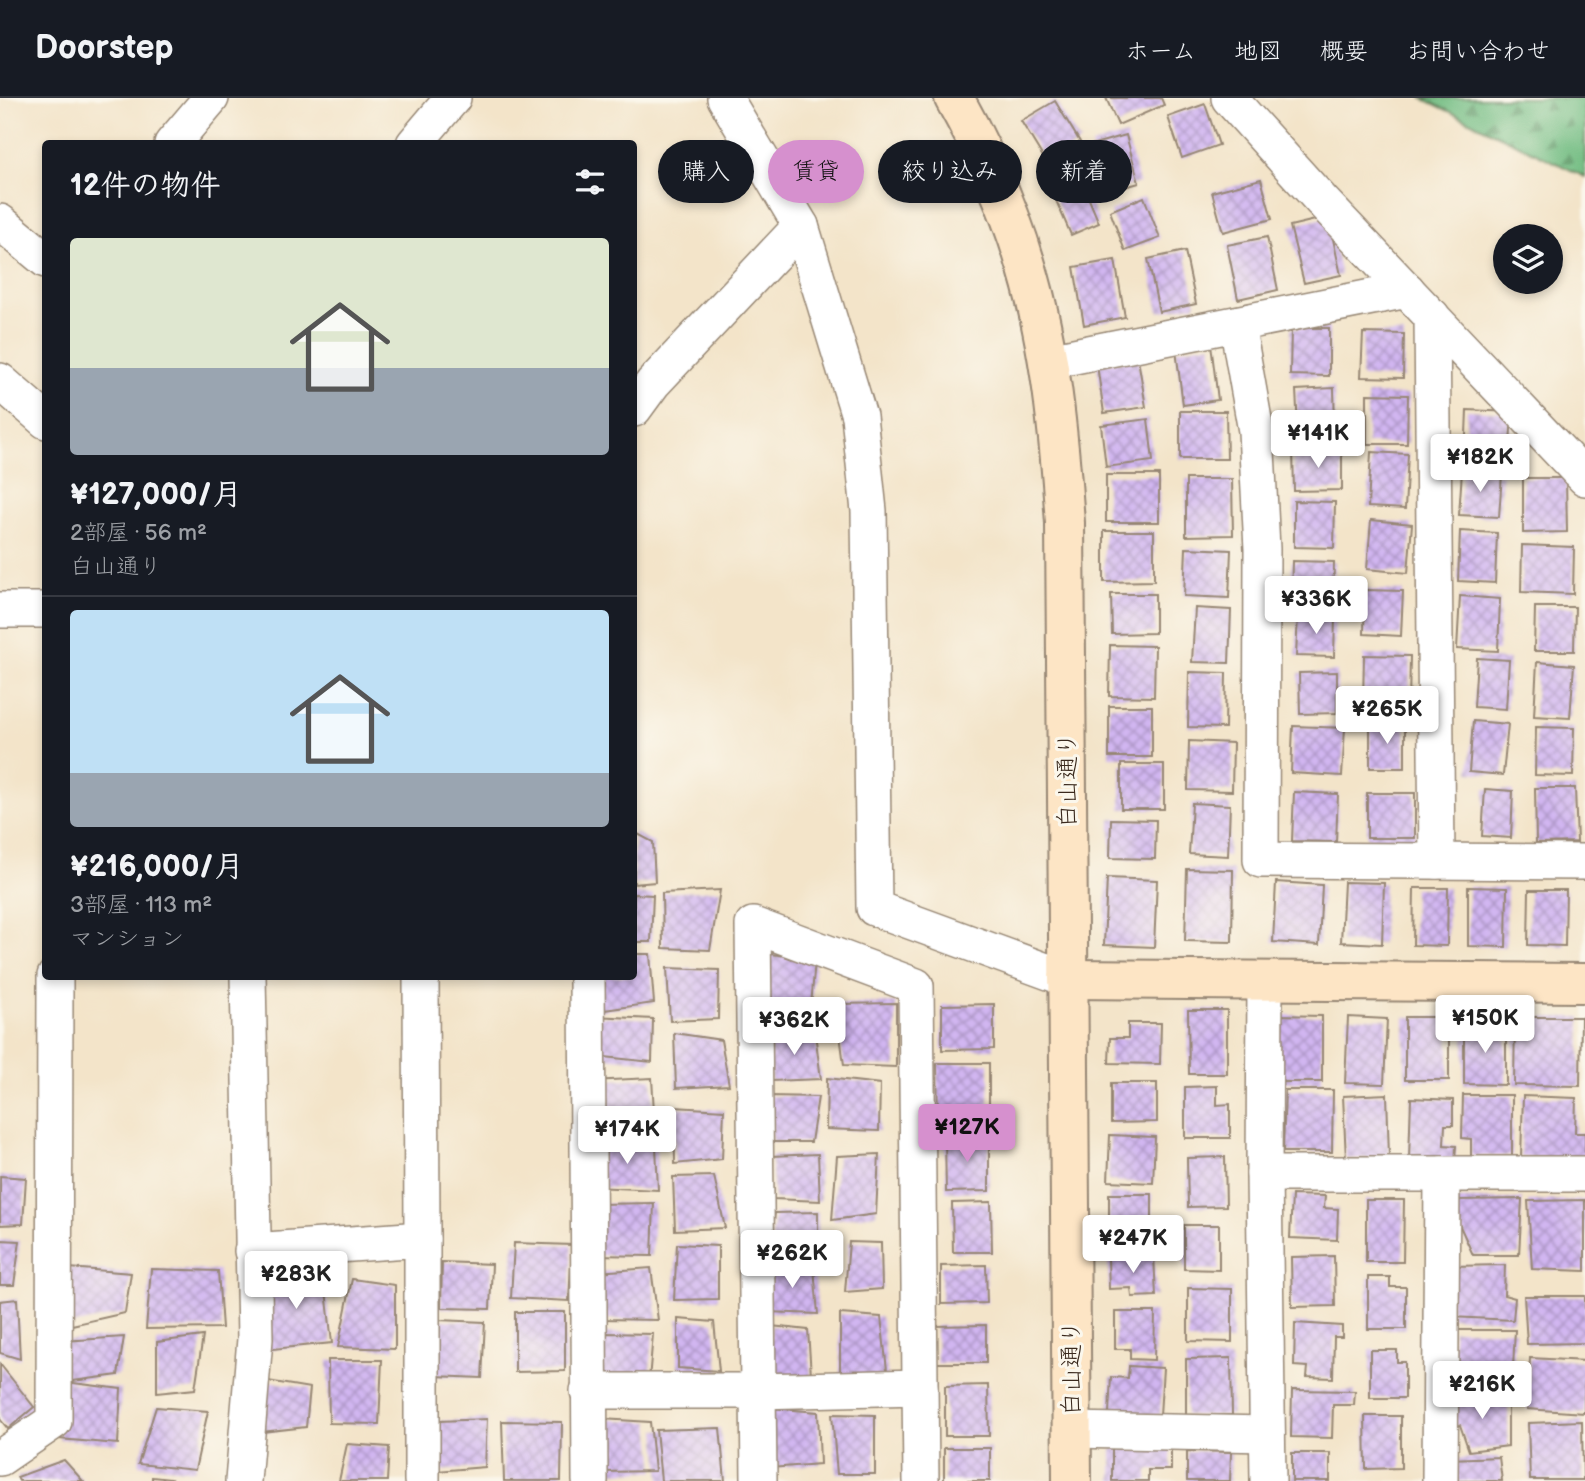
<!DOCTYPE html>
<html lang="ja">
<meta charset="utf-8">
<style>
:root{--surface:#171b24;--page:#242831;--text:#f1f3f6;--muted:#9ea1a6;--line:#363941;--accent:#d690ce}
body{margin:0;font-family:"Balsamiq Sans","Klee One",sans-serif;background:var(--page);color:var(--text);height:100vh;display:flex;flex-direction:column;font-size:26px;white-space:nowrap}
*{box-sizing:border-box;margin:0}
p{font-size:23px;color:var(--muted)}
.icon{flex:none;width:38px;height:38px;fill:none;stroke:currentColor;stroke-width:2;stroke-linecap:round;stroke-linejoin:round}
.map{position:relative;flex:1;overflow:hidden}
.panel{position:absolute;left:42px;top:42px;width:595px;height:840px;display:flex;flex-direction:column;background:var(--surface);border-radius:7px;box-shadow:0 4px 10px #0003}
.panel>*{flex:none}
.top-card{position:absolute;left:658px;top:42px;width:665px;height:63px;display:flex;gap:14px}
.buttons{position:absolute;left:1493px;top:126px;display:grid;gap:14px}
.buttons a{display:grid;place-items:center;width:70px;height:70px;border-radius:50%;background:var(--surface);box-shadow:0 4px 10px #0003;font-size:35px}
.price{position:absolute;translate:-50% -60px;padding:0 16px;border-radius:7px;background:#fff;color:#222;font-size:23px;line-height:46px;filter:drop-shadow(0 2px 4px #0008)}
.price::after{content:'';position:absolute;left:50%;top:42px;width:21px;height:16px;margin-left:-10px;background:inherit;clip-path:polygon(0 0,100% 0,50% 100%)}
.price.selected{background:var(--accent);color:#111}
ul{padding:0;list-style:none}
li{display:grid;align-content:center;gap:14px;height:371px;padding:0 28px}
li+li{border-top:2px solid var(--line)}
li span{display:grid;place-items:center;height:217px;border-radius:7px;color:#555}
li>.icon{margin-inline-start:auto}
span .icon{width:126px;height:126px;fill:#fffc;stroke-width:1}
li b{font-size:30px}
h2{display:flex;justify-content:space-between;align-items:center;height:84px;padding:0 28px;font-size:30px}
.tag{padding:0 24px;border-radius:32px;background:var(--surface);box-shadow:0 4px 10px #0003;font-size:24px;line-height:63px}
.tag.selected{background:var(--accent);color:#111}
header{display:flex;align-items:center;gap:42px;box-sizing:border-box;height:98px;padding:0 35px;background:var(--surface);border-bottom:2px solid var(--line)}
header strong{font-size:33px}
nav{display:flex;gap:38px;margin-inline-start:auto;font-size:24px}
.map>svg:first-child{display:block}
.forest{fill:url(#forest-firs);stroke:#587451;stroke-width:2}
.building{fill:url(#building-cross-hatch)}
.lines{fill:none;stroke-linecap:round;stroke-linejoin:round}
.street-casing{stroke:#978774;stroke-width:38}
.secondary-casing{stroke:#978774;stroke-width:42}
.street{stroke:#fff;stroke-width:35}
.secondary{stroke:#fde5c5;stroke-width:38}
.labels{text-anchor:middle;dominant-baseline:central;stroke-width:6;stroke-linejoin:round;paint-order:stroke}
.street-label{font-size:24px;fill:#3b2a1e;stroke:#fbf7ec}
</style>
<header>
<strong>Doorstep</strong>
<nav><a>ホーム</a><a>地図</a><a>概要</a><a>お問い合わせ</a></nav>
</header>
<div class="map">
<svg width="1585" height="1383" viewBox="0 0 1585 1383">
<defs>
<pattern id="forest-firs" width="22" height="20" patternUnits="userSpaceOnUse" patternTransform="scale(1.75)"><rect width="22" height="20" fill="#74be84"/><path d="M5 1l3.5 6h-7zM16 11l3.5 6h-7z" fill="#609b6b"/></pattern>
<pattern id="building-cross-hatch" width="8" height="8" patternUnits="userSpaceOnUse" patternTransform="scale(1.75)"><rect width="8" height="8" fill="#d1b6f1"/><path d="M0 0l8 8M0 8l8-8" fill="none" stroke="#ab94c3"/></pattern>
</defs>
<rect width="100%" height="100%" fill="#fbf7ec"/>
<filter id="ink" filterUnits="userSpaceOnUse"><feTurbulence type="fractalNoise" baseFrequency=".0143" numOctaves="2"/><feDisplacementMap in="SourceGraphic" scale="14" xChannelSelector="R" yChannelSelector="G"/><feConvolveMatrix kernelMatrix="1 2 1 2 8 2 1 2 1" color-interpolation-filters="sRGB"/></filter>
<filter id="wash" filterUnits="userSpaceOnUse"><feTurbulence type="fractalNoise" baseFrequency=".00686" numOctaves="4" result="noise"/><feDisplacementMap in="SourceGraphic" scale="28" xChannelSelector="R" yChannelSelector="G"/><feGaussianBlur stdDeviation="1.57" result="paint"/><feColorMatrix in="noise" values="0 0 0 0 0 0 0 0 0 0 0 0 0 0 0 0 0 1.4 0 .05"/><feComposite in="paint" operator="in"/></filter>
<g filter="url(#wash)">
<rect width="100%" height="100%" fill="#f3e4c9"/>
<polygon class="forest" points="1422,0 1585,0 1585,79"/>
<g id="blocks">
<g class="building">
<polygon points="1106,0 1161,0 1164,7 1118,27"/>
<polygon points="1055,3 1080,44 1046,64 1021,23"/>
<polygon points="1205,6 1219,47 1182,60 1168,19"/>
<polygon points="1126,37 1139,85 1104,95 1091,47"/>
<polygon points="1074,65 1099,125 1071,137 1045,77"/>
<polygon points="1261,81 1272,121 1223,134 1212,94"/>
<polygon points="1144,99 1160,140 1125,153 1110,113"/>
<polygon points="1328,119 1341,177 1304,185 1290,128"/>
<polygon points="1267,139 1278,192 1238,201 1227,147"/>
<polygon points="1185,153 1196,206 1159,214 1148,161"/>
<polygon points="1115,162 1125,219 1084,227 1074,169"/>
<polygon points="1291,230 1329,230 1329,278 1290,277"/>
<polygon points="1363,235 1404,236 1403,280 1361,279"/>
<polygon points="1211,246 1218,302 1183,307 1176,252"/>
<polygon points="1138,261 1146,309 1104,315 1097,267"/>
<polygon points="1334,290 1335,329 1298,331 1296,292"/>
<polygon points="1367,296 1408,297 1407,346 1367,346"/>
<polygon points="1467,312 1512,314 1509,363 1465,361"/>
<polygon points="1180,313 1226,313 1227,361 1180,361"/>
<polygon points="1148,321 1153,363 1106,369 1101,327"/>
<polygon points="1293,351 1342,351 1342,392 1294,393"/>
<polygon points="1371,354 1408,356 1405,411 1368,409"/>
<polygon points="1462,373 1502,376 1499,419 1459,417"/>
<rect x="1106" y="377" width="53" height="47"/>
<polygon points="1523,380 1566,380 1567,434 1523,435"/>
<polygon points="1186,381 1232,381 1233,437 1186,438"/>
<polygon points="1294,403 1335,404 1334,450 1294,449"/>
<polygon points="1371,422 1412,426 1408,475 1367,471"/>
<polygon points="1104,433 1154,433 1154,483 1104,484"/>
<polygon points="1460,433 1497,435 1495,485 1458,483"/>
<polygon points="1522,447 1574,449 1573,496 1521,494"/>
<polygon points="1186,450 1231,452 1229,500 1184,498"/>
<polygon points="1292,463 1334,464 1333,505 1291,504"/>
<polygon points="1365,492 1403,493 1401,538 1364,536"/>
<polygon points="1111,496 1155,496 1155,535 1112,536"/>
<polygon points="1460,498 1500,501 1498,553 1457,551"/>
<polygon points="1535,509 1575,509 1574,553 1534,553"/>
<polygon points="1195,510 1231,512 1229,565 1192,564"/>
<polygon points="1298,516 1335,518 1334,559 1296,558"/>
<polygon points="1110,547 1155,548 1154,599 1109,598"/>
<polygon points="1364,557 1410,558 1409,606 1363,605"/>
<polygon points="1477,560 1509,562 1506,611 1474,609"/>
<polygon points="1537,564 1574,567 1570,620 1534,618"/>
<polygon points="1189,574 1226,575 1225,630 1188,629"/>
<polygon points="1337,574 1337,615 1300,616 1299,575"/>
<rect x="1109" y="608" width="43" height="51"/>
<polygon points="1473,623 1508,626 1503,677 1469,674"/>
<rect x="1370" y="627" width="35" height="43"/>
<polygon points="1293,628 1345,630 1342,678 1291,675"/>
<polygon points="1536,629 1574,630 1573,678 1535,677"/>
<polygon points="1189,643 1233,645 1232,693 1188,692"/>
<rect x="1121" y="666" width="43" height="45"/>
<polygon points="1535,690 1575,690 1577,744 1536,745"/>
<polygon points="1485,691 1513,693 1511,740 1482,738"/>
<polygon points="1294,694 1338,696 1336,744 1292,743"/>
<rect x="1367" y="695" width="48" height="45"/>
<polygon points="1192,705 1230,707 1228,758 1189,756"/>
<polygon points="1111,721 1156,722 1155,761 1110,760"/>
<polygon points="634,734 653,744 655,784 634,786"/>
<polygon points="1187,771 1233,772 1232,844 1185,843"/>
<polygon points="1107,780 1157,782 1154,849 1104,847"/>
<polygon points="1276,784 1322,787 1319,847 1273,844"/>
<polygon points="1344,784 1384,785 1382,846 1341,844"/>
<polygon points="1468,789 1507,790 1506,849 1468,848"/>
<polygon points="1414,790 1448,790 1447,848 1413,847"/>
<polygon points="720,792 710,852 663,850 662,795"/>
<polygon points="1529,792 1566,792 1565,848 1528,847"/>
<polygon points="634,796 653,797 651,844 634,844"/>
<polygon points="634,856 650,856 654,905 597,913 599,878 634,878"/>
<polygon points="771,856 815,862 810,919 767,920"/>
<polygon points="667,870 719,872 718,921 670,923"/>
<polygon points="896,905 896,969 844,967 836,906"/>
<polygon points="994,906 994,951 942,952 942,907"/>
<polygon points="1188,912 1227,912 1227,976 1189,976"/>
<polygon points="1277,917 1322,918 1322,984 1276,984"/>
<polygon points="594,918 653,921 652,964 595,958"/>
<polygon points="1348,919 1387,921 1384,986 1345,985"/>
<rect x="1405" y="919" width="44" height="63"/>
<polygon points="1515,919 1581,919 1580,988 1514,987"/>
<polygon points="1128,925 1161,925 1160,966 1109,965 1110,940 1128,940"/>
<polygon points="1464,928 1506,928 1506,987 1464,986"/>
<polygon points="674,935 721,942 729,987 676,990"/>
<polygon points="770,935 815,935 821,981 771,983"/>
<polygon points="937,965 989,965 989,1022 938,1022"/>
<polygon points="652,980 655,1031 593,1033 590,983"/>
<polygon points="827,980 880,986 879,1033 826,1031"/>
<polygon points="1111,985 1157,985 1157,1024 1111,1025"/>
<polygon points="1217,988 1217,1007 1230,1006 1230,1040 1185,1040 1185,989"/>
<polygon points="1285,992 1333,992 1332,1054 1283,1054"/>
<polygon points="1387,996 1389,1059 1346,1061 1343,998"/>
<polygon points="1463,997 1512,997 1512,1058 1471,1058 1471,1041 1462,1040"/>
<polygon points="770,998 818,999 811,1044 772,1044"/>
<polygon points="1523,998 1576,1000 1575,1035 1585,1035 1585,1061 1521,1059"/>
<polygon points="1411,1000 1453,1002 1453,1027 1445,1027 1444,1047 1456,1048 1455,1063 1409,1061"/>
<polygon points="674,1009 724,1012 722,1061 675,1066"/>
<polygon points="1110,1037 1155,1039 1153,1085 1108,1083"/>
<polygon points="989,1038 989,1093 946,1094 945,1039"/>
<polygon points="600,1043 656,1048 658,1092 594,1089"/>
<polygon points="818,1056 820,1103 774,1101 771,1058"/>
<polygon points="879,1056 876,1116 832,1122 837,1058"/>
<polygon points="1225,1059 1226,1108 1188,1109 1187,1060"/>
<polygon points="0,1078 26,1080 23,1126 0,1127"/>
<polygon points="714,1078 725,1130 675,1132 673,1079"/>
<polygon points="1109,1096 1152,1096 1152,1143 1128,1143 1128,1134 1109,1135"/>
<polygon points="1292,1097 1325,1098 1324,1110 1338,1111 1337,1142 1290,1140"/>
<polygon points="1522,1101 1519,1157 1473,1157 1460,1128 1450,1128 1455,1102"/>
<polygon points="1366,1102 1404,1102 1403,1164 1366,1164"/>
<polygon points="1585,1102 1585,1173 1532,1171 1528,1103"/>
<polygon points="991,1104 992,1154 953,1154 952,1105"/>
<polygon points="654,1105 652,1158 594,1157 598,1106"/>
<polygon points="818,1114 818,1156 770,1156 775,1115"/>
<polygon points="1184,1127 1219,1127 1219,1172 1184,1171"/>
<polygon points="0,1142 20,1143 14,1187 0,1187"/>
<polygon points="849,1144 881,1145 882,1191 845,1194"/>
<polygon points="514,1145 572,1147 569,1203 511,1200"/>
<polygon points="677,1146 718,1148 718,1201 674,1202"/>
<polygon points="1154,1158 1156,1198 1132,1199 1131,1190 1109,1191 1108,1160"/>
<polygon points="1334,1158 1335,1208 1292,1209 1291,1159"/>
<polygon points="442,1164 492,1166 490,1211 441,1210"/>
<polygon points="986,1167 987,1205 941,1206 941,1168"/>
<polygon points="1505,1167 1504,1197 1515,1200 1513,1222 1451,1219 1450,1168"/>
<polygon points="769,1168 814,1170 818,1216 768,1214"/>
<polygon points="69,1170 131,1175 125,1215 72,1227"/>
<polygon points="651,1170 658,1222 602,1221 597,1174"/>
<polygon points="151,1171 218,1173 222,1230 146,1231"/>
<polygon points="324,1175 332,1245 263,1252 268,1176"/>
<polygon points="1368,1179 1390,1179 1390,1189 1406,1189 1406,1231 1368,1231"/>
<polygon points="352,1181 395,1187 395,1251 338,1249"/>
<polygon points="1188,1190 1232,1191 1232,1244 1188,1243"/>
<polygon points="1524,1198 1585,1198 1585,1245 1527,1246"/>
<polygon points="17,1201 20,1261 0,1255 0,1203"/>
<polygon points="515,1214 565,1214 565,1273 515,1274"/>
<polygon points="1115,1214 1155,1214 1154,1262 1130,1261 1130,1251 1115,1251"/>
<polygon points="840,1216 881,1219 889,1290 840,1291"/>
<polygon points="678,1221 714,1224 719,1273 678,1270"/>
<polygon points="438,1222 485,1224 482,1280 435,1278"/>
<polygon points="1295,1225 1342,1228 1342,1239 1334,1239 1333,1280 1307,1279 1308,1269 1294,1268"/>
<polygon points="986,1227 986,1265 937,1265 936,1228"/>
<polygon points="771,1228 808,1232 812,1292 768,1293"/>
<polygon points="1453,1232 1515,1232 1512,1288 1453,1291"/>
<polygon points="604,1235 653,1236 649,1282 601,1283"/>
<polygon points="203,1238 195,1291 157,1295 157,1244"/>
<polygon points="124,1239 118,1277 65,1284 121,1291 118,1346 59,1341 65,1284 63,1243"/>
<polygon points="1370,1252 1397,1252 1397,1264 1405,1264 1405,1300 1370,1300"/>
<polygon points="1231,1260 1232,1317 1186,1317 1186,1261"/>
<polygon points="1530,1260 1585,1263 1584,1315 1527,1311"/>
<polygon points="328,1262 382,1262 379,1326 329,1325"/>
<polygon points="0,1266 34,1309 8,1331 0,1321"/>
<polygon points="1129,1268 1163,1270 1160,1317 1109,1315 1111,1279 1128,1280"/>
<polygon points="268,1283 310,1290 306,1329 261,1334"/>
<polygon points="988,1287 989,1338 945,1338 945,1288"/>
<polygon points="1292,1292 1355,1293 1354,1307 1333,1307 1332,1340 1291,1339"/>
<polygon points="1508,1298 1508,1348 1469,1353 1460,1327 1450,1328 1454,1300"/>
<polygon points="156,1309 208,1313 195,1372 138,1366"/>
<polygon points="770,1310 818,1314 820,1366 770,1370"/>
<polygon points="832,1316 875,1317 875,1376 837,1376"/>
<polygon points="1365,1318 1401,1318 1401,1370 1366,1371"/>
<polygon points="487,1321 485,1369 437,1373 439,1323"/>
<polygon points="602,1321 650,1324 655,1373 602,1374"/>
<polygon points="502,1323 562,1324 561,1383 504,1383"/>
<polygon points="1582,1323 1583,1382 1530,1382 1528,1325"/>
<polygon points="720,1330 725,1383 661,1383 656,1332"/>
<polygon points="347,1346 389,1349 387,1383 339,1383"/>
<rect x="944" y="1350" width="46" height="33"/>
<polygon points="1112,1350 1171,1351 1171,1372 1148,1372 1148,1383 1112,1383"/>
<polygon points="1187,1353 1231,1354 1230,1383 1187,1383"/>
<rect x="1292" y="1355" width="38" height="28"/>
<polygon points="1499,1359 1502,1383 1451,1383 1450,1361"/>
<polygon points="64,1362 83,1383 19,1383 17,1379"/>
<polygon points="152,1379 171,1381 170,1383 152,1383"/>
</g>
</g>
</g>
<g filter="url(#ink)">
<use href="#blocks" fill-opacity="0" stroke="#978774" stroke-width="2"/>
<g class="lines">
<defs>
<g id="street">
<polyline points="725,0 801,128 859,318 869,413 874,810 1068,881"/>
<polyline points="1229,0 1322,103 1585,380"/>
<polyline points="172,46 211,0"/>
<polyline points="414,46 453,0"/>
<polyline points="0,124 46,162"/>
<polyline points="1432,218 1437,763"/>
<polyline points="1237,226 1256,333 1262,451 1261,762 1585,764"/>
<polyline points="1049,263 1407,192"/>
<polyline points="0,283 46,323"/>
<polyline points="634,311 653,285 801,128"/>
<polyline points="0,512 46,512"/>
<polyline points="421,878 422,1141"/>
<polyline points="587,878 590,1383"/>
<polyline points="1264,1076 1265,882"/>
<polyline points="252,1153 422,1141 422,1383"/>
<polyline points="588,1293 758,1293 920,1289"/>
<polyline points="1072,1332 1267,1336"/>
<polyline points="0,1360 54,1323 55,878"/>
<polyline points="243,1383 255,1241 248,878"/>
<polyline points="759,1383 753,827 916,888 921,1383"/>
<polyline points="1268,1383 1264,1076 1585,1076"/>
<polyline points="1440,1383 1442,1076"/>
</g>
<g id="secondary">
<path d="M954,0C983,52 1009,109 1026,167C1051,250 1059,338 1065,425L1072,1383"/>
<polyline points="1068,881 1585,885"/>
</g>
</defs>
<use href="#street" class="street-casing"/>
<use href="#secondary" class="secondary-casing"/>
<use href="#street" class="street"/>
<use href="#secondary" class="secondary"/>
</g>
</g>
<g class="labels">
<g class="street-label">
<text transform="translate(1067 682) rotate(-90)">白山通り</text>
<text transform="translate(1071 1270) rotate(-90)">白山通り</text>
</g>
</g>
</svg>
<div class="buttons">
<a><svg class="icon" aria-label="layers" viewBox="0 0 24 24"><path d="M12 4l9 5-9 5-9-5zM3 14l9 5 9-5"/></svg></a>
</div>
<b class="price" style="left:1318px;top:372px">¥141K</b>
<b class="price" style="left:1480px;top:396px">¥182K</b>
<b class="price" style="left:1316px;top:538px">¥336K</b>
<b class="price" style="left:1387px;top:648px">¥265K</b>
<b class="price" style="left:1485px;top:957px">¥150K</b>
<b class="price" style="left:794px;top:959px">¥362K</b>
<b class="price selected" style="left:967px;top:1066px">¥127K</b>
<b class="price" style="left:627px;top:1068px">¥174K</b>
<b class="price" style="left:1133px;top:1177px">¥247K</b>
<b class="price" style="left:792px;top:1192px">¥262K</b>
<b class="price" style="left:296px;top:1213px">¥283K</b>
<b class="price" style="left:1482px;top:1323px">¥216K</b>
<div class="top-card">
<a class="tag">購入</a>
<a class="tag selected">賃貸</a>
<a class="tag">絞り込み</a>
<a class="tag">新着</a>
</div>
<section class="panel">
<h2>12件の物件<svg class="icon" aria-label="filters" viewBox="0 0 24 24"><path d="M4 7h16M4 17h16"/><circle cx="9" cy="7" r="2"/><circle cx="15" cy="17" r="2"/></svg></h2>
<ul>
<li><span style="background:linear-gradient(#dfe7d0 60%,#9aa5b1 0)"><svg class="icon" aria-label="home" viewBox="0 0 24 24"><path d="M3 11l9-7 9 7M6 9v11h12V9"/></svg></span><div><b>¥127,000/月</b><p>2部屋 · 56 m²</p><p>白山通り</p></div></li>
<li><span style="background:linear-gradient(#bfe0f5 75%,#9aa5b1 0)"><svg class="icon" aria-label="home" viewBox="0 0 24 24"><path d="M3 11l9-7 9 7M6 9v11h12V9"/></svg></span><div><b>¥216,000/月</b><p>3部屋 · 113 m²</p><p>マンション</p></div></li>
</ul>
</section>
</div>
